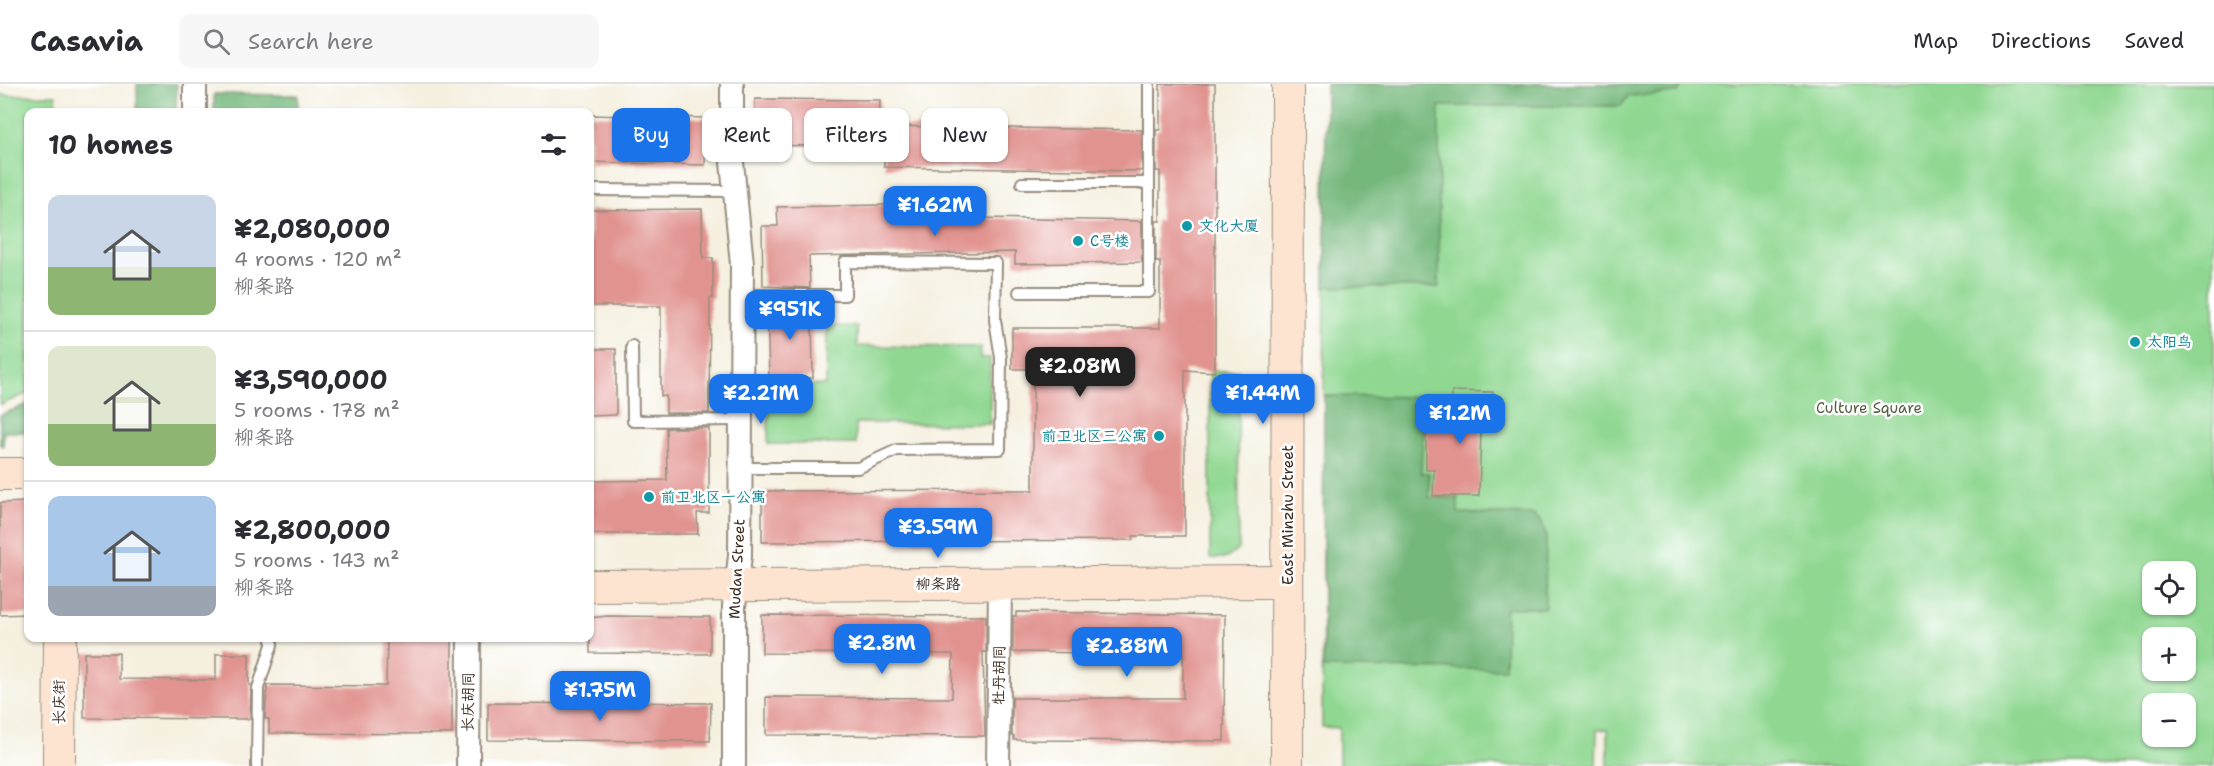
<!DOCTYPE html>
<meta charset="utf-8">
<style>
:root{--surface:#fff;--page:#f7f7f7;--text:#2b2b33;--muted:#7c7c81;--line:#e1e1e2;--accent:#1a73e8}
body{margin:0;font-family:"Shantell Sans","LXGW WenKai TC",sans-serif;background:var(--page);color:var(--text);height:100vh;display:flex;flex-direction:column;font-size:22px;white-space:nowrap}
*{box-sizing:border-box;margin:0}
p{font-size:20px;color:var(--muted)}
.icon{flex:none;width:33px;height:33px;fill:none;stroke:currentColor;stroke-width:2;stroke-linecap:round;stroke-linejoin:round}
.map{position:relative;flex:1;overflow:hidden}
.sheet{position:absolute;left:24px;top:24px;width:570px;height:534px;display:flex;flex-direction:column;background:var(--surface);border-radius:12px;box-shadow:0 2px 4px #0004}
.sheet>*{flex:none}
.banner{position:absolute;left:612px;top:24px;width:570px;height:54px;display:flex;gap:12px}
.buttons{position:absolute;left:2142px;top:477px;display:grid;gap:12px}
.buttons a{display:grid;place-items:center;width:54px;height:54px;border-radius:12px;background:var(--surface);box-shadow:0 2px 4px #0004;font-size:30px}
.price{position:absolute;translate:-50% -51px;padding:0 14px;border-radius:12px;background:var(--accent);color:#fff;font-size:20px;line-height:39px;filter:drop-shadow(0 2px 3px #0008)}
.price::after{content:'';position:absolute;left:50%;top:36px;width:18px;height:14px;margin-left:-9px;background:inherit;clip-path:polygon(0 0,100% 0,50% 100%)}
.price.on{background:#222;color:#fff}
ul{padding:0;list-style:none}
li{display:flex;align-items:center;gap:18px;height:150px;padding:0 24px}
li+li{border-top:2px solid var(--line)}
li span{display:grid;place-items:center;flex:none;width:168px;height:120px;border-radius:12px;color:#555}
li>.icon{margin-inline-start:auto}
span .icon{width:72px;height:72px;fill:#fffc;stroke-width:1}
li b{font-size:26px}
h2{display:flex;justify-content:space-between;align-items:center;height:72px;padding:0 24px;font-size:26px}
.chip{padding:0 21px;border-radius:12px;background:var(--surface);box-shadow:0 2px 4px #0004;font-size:21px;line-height:54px}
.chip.on{background:var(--accent);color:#fff}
header{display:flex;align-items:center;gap:36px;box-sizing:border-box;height:84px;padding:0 30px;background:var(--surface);border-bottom:2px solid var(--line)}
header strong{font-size:28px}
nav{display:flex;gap:33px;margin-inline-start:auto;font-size:21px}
.search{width:420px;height:54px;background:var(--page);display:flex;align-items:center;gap:15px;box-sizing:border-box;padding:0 21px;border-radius:12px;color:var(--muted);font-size:22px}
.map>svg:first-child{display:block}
.green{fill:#90d892;stroke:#668158;stroke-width:1.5;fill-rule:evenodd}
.forest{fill:#74b87c;stroke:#58714d;stroke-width:1.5}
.building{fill:#e1938f}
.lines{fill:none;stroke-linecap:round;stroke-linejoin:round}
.lane-casing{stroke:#988d7f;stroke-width:14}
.street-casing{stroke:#988d7f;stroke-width:26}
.secondary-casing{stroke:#988d7f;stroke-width:34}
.lane{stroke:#fff;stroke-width:10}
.street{stroke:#fff;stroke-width:22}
.secondary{stroke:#fde4d1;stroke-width:32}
.culture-dot{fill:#0f9aa8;stroke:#fff;stroke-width:2}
.labels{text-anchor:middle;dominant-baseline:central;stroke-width:5;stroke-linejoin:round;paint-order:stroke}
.culture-label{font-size:15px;fill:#0d838f;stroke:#fff;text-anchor:start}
.park-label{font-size:15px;fill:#545e41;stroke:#fff}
.street-label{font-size:15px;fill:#3b2a1e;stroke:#fff}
</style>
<header>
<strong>Casavia</strong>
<div class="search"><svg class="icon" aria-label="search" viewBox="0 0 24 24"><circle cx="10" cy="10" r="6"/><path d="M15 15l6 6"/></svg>Search here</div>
<nav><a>Map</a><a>Directions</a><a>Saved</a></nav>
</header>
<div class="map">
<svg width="2214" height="682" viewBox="0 0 2214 682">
<rect width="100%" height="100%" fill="#fff"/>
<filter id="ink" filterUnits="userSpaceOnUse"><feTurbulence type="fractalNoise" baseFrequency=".0167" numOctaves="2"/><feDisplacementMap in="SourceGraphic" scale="12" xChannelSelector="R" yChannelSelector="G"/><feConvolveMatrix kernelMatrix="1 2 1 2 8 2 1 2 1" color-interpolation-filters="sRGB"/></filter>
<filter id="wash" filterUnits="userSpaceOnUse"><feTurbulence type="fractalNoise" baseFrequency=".008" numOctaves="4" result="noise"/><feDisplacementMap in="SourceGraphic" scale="24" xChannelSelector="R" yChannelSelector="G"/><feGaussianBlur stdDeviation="1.35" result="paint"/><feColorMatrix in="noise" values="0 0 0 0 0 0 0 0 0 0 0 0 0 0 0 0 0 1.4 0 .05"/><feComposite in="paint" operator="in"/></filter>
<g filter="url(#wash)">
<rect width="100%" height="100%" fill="#f5f0e0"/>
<g class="green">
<path d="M1326,0H2214V682H1608V645L1597,646L1596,682H1339V644L1322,643ZM2152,488H2186V520H2152ZM2152,554H2186V586H2152ZM2152,620H2186V652H2152Z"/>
<polygon points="0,11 56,11 56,28 28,28 28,309 0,321"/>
<polygon points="827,242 857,242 857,262 981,263 980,274 990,274 990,340 856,339 856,360 768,360 769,301 826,301"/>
<polygon points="1210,287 1238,287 1239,465 1227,474 1210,474"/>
</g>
<g class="forest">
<polygon points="137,0 177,0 176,28 137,28"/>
<polygon points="1326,0 1682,0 1678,9 1628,12 1621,22 1439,22 1439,203 1325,203"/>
<polygon points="214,10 298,11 298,28 214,28"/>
<polygon points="1324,312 1447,313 1447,341 1423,341 1421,389 1429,389 1429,413 1458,414 1458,429 1533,431 1542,438 1546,452 1545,524 1506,524 1505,585 1323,584"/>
<polygon points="28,320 28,348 4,348 3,362 0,361 0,331"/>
</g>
<g id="blocks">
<g class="building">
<polygon points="1160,0 1215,0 1215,288 1185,286 1185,452 1133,452 1133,456 762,458 762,407 1033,406 1033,285 1012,285 1012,244 1160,244 1160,178 1156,178 1156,137 1160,137 1160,87 1156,87 1156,46 1160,46"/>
<polygon points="755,15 880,16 879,42 1142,46 1142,87 884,83 884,63 754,61"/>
<polygon points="590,31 706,34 705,81 590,78"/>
<polygon points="983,119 984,134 1142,137 1142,178 1015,180 1015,168 809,172 810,204 763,202 762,142 778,142 777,123"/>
<polygon points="702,125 703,174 713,174 713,214 710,214 709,329 666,329 666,312 661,312 661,222 590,222 590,126"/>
<polygon points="767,219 810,219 810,232 812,232 813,294 769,295"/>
<polygon points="590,265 616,265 616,331 590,332"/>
<polygon points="1452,307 1493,308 1492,346 1481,346 1479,412 1433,412 1434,386 1426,386 1426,345 1451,346"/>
<polygon points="666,344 709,344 709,429 697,429 698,450 590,450 590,397 667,396"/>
<polygon points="28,418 28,530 0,531 0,419"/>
<polygon points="1016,528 1225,531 1224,657 1014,656 1014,652 1012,652 1012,614 1183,614 1183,570 1013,568 1013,532 1016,532"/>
<polygon points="762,531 986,532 986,568 983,568 985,652 766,651 766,613 952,614 953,570 762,569"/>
<polygon points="607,532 710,533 710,570 590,569 590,534"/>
<polygon points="387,554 452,554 452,650 269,649 269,635 265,635 267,601 386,602"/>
<polygon points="84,569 119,569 119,595 216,596 216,570 249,570 249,601 251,601 250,635 84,634"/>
<polygon points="607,618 711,619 710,657 488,656 488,619 607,620"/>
</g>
</g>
</g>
<g filter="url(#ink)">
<use href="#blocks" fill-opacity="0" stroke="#988d7f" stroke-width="1.5"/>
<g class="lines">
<defs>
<g id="lane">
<polyline points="1022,99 1149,99"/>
<polyline points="590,106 734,107"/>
<polyline points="1019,208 1149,208 1149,0"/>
<polyline points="632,262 633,337 741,336"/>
<polyline points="741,384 858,384 897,366 1000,365 1001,274 995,236 996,179 845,178 845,211 742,211"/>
<polyline points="257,682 258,604 272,561 272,554"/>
</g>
<g id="street">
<polyline points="732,0 732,78 742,180 740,472 734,522 734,682"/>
<polyline points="195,28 195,0"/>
<polyline points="468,682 469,554"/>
<polyline points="998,682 1000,500"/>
</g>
<g id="secondary">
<polyline points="0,390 28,390"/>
<polyline points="590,502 1287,498"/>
<polyline points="59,682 60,554"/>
<polyline points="1287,682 1288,0"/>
</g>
</defs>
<use href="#lane" class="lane-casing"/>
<use href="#street" class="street-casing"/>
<use href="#secondary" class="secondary-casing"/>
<use href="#lane" class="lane"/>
<use href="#street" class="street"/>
<use href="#secondary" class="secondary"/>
</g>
</g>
<g class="culture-dot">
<circle cx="1187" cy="142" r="6"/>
<circle cx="1078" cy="157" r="6"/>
<circle cx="2135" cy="258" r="6"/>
<circle cx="1159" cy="352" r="6"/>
<circle cx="649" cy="413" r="6"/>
</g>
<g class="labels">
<g class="culture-label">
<text x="1199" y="142">文化大厦</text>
<text x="1090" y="157">C号楼</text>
<text x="2147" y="258">太阳鸟</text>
<text x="1147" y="352" text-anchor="end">前卫北区三公寓</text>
<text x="661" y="413">前卫北区一公寓</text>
</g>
<g class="park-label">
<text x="1869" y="324">Culture Square</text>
</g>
<g class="street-label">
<text transform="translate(1288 431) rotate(-90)">East Minzhu Street</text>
<text transform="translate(737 485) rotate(-87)">Mudan Street</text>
<text x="938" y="500">柳条路</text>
<text transform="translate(999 591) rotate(-89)">牡丹胡同</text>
<text transform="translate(59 618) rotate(-90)">长庆街</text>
<text transform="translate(468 618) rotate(-89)">长庆胡同</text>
</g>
</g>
</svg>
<div class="buttons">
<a><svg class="icon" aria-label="locate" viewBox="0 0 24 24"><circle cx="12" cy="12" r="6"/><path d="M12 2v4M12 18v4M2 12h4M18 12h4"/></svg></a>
<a>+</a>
<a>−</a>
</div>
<b class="price" style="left:935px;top:153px">¥1.62M</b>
<b class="price" style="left:790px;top:257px">¥951K</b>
<b class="price on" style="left:1080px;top:314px">¥2.08M</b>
<b class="price" style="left:761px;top:341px">¥2.21M</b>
<b class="price" style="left:1263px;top:341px">¥1.44M</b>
<b class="price" style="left:1460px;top:361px">¥1.2M</b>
<b class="price" style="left:938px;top:475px">¥3.59M</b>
<b class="price" style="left:882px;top:591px">¥2.8M</b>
<b class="price" style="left:1127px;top:594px">¥2.88M</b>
<b class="price" style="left:600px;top:638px">¥1.75M</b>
<div class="banner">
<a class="chip on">Buy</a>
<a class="chip">Rent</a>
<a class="chip">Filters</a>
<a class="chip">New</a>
</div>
<section class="sheet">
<h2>10 homes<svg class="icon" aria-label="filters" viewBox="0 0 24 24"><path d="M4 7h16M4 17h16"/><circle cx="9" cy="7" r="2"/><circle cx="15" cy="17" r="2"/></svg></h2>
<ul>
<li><span style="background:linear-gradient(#c9d6e8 60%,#8fb573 0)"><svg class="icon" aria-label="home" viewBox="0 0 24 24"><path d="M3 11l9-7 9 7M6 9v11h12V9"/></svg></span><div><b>¥2,080,000</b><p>4 rooms · 120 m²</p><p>柳条路</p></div></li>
<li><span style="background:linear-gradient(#dfe7d0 65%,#8fb573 0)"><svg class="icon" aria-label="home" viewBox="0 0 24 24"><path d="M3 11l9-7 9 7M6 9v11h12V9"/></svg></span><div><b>¥3,590,000</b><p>5 rooms · 178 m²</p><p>柳条路</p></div></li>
<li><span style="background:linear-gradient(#a9c7e8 75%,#9aa5b1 0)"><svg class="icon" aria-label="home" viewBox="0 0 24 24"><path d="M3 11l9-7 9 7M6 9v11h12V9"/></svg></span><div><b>¥2,800,000</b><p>5 rooms · 143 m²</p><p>柳条路</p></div></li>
</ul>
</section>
</div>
